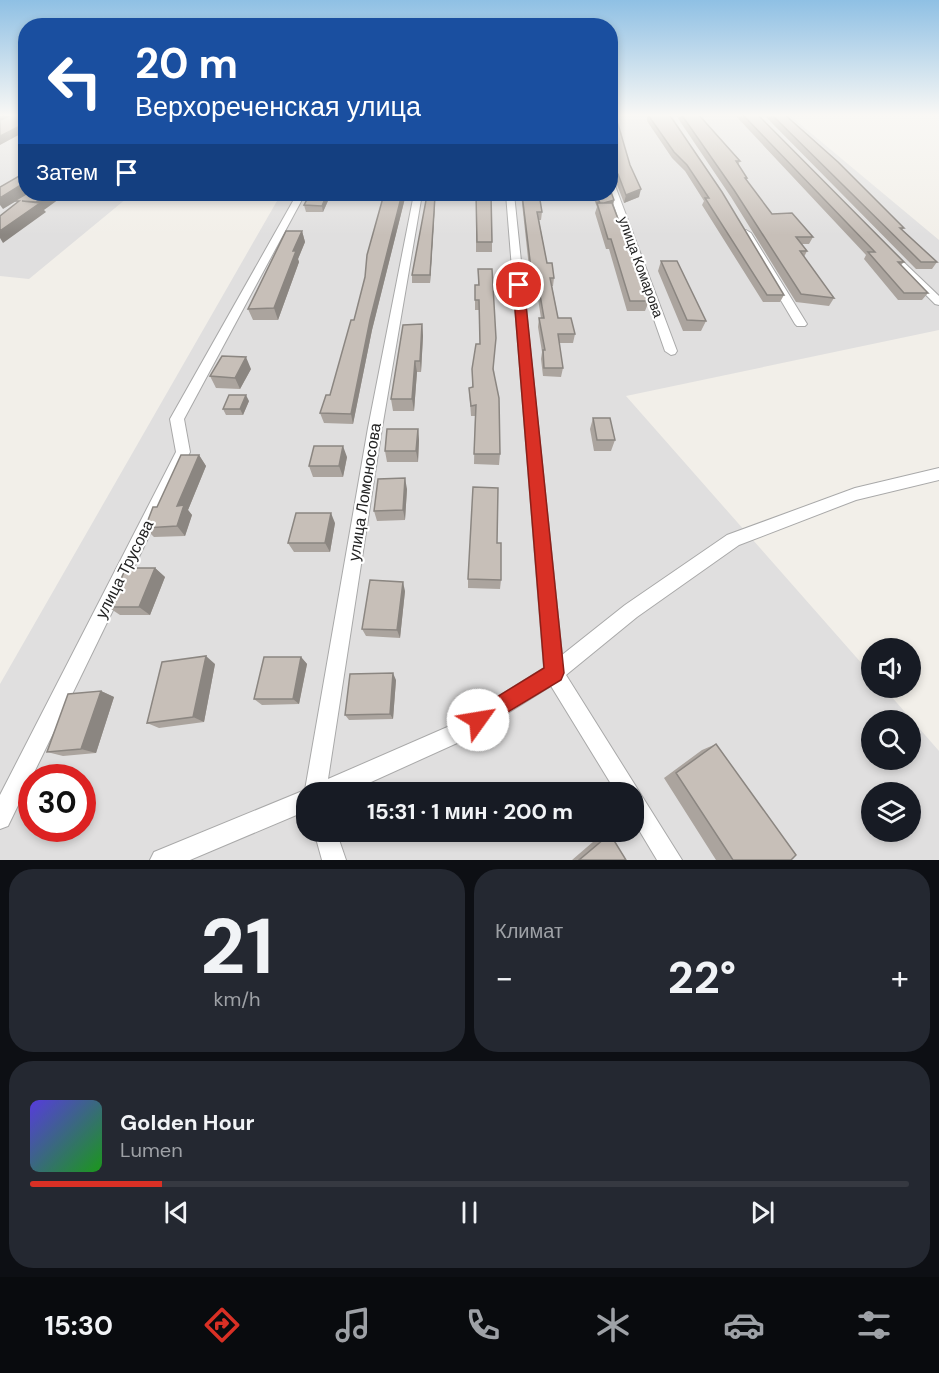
<!DOCTYPE html>
<html lang="ru">
<meta charset="utf-8">
<style>
:root{--surface:#171b24;--page:#242831;--text:#f1f3f6;--muted:#9ea1a6;--line:#363941;--accent:#d93025}
body{margin:0;font-family:"DM Sans",sans-serif;background:var(--page);color:var(--text);height:100vh;display:flex;flex-direction:column;font-size:22px;white-space:nowrap}
*{box-sizing:border-box;margin:0}
p{font-size:20px;color:var(--muted)}
.icon{flex:none;width:33px;height:33px;fill:none;stroke:currentColor;stroke-width:2;stroke-linecap:round;stroke-linejoin:round}
.map{position:relative;height:860px;overflow:hidden}
.side{display:flex;flex-direction:column;gap:9px;padding:9px;background:#0d0f14;flex:1}
.side>*{flex:none}
.hud{position:absolute;left:18px;top:18px;width:600px;height:183px;border-radius:24px;box-shadow:0 3px 9px #0003;background:#1a4fa0;color:#fff;overflow:hidden}
.controls{position:absolute;left:861px;top:638px;display:grid;gap:12px}
.controls a{display:grid;place-items:center;width:60px;height:60px;border-radius:50%;background:var(--surface);box-shadow:0 3px 9px #0003;font-size:30px}
.speed{position:absolute;left:18px;top:764px;display:flex;gap:12px;font-size:30px;font-weight:700;text-align:center}
.speed>*{display:grid;place-content:center;width:78px;height:78px;border-radius:50%;background:var(--surface);box-shadow:0 3px 9px #0003;line-height:1}
.speed .limit{border:9px solid #d22;background:#fff;color:#111}
.pin{position:absolute;display:grid;place-items:center;width:51px;height:51px;color:#fff;margin:-26px;border:3px solid #fff;border-radius:50%;box-shadow:0 2px 6px #0007}
.me{position:absolute;width:66px;margin:-33px;rotate:58deg;stroke-linejoin:round;filter:drop-shadow(0 0 4px #0008)}
.turn{display:flex;align-items:center;gap:21px;height:126px;padding:0 18px;font-size:27px}
.turn .icon{width:78px;height:78px;stroke-width:2.5}
.turn b{display:block;font-size:42px;line-height:51px}
.then{display:flex;align-items:center;height:57px;padding:0 18px;background:#0003;gap:12px;font-size:22px}
.big{font-size:45px;font-weight:700;line-height:1.1}
.side .card{flex:1;display:flex;flex-direction:column;justify-content:center;gap:9px;min-width:0;padding:0 21px;border-radius:24px;background:var(--page)}
.side .dial{align-items:center;gap:0}
.dial b{font-size:78px;line-height:1}
.song{display:flex;align-items:center;gap:18px}
.cover{width:72px;height:72px;border-radius:9px;background:linear-gradient(135deg,hsl(250 70% 55%),hsl(120 70% 35%))}
.played{height:6px;border-radius:3px;background:linear-gradient(90deg,var(--accent) 15%,var(--line) 15%)}
.keys{display:flex;justify-content:space-around;direction:ltr}
.heat{display:flex;justify-content:space-between;align-items:center;font-size:33px;direction:ltr}
.side .tiles{flex:1;display:grid;gap:9px;grid-template-columns:1fr 1fr}
.card:last-child{grid-column:span 2}
.trip{position:absolute;left:296px;top:782px;width:348px;height:60px;border-radius:24px;background:var(--surface);box-shadow:0 3px 9px #0003;font-weight:700;line-height:60px;text-align:center}
.dock{display:flex;height:96px;justify-content:space-around;align-items:center;background:#090b0e;color:var(--muted)}
.dock .icon{width:42px;height:42px}
.dock .selected{color:var(--accent)}
.dock b{font-size:27px;color:var(--text)}
.map>svg:first-child{display:block}
.residential{fill:#e0dfdf;fill-rule:evenodd}
.lines{fill:none;stroke-linecap:round;stroke-linejoin:round}
.minor-casing{stroke:#a9a9a9;stroke-width:2}
.minor{fill:#fff;fill-rule:evenodd}
.wall{fill:#aba49e}
.shaded-wall{fill:#8b8681}
.building{fill:#c7bfb8;stroke:#8b8681;stroke-width:1.5}
.route{fill:#d93025;stroke:#8d1f18;stroke-width:1.5}
.labels{text-anchor:middle;stroke-width:4.5;stroke-linejoin:round;paint-order:stroke}
.far-street-label{font-size:14px;fill:#222;stroke:#fff}
.street-label{font-size:16px;fill:#222;stroke:#fff}
</style>
<div class="map">
<svg width="939" height="860" viewBox="0 0 939 860">
<rect width="100%" height="100%" fill="#f2efe9"/>
<path class="residential" d="M0 114H25L26 194H31L0 215Z
M611 114H788L939 240V330L626 396 871 674 872 687H883L939 751V860H0V684L281 194H610ZM872 720H910V759H872ZM32 777H82V828H32ZM306 792H633V831H306ZM872 792H910V831H872Z
M46 194H132L29 279 0 276V227Z"/>
<g class="lines">
<defs>
<path id="minor" d="M610 181 614 183 677 351 675 354 671 355 665 351 610 194Z
M297 194H305L184 419 190 452 8 826 0 829V795L176 452 170 419Z
M414 194H422L382 428 328 779 452 725 544 668 506 194H514L562 655 625 605 727 535 855 488 939 468V480L856 500 739 545 637 617 566 675 682 860H657L633 820V792H616L551 686 466 739 349 792H306V811L190 860H150L154 852 305 790 368 428Z
M746 230 751 233 807 324 805 326H797L795 324 741 233Z
M887 252H893L939 296V305L935 304 887 256Z
M314 831H336L346 860H322Z"/>
</defs>
<use href="#minor" class="minor-casing"/>
<use href="#minor" class="minor"/>
</g>
<path class="wall" d="M610 114 639 197 624 203 616 182 610 179Z
M647 114H669L784 295 780 302H763L702 205 704 201 685 171 672 158 647 121Z
M675 114H700L699 116 740 161 738 165 747 178 746 180 772 214 813 237 809 244H802L807 251 804 257 834 298 829 306 796 302 731 197Z
M734 114H757L904 262 901 265 928 293 922 300H898L864 259 866 255Z
M763 114H784L904 228 902 230 937 262 932 269H916Z
M310 194H331L323 212H306L304 205Z
M384 194H406L372 330 353 424 324 423 320 413 330 395 354 320 365 277Z
M476 194 492 242V252H476Z
M521 194H539L542 212 541 220H539L547 263 554 278 553 286H552L558 318 575 334 573 343H559L563 368 561 377 543 376 541 359 542 352 538 327 539 318H541L536 286H531Z
M592 194H610L614 200 613 206 649 301 645 311H627L609 249H606L595 213 597 207Z
M435 203 430 283H412V275Z
M302 231 305 242 298 259 299 262 278 320H253L248 309Z
M661 261 706 321 701 331H683L658 271Z
M478 269 494 370 500 454 499 465 474 464 475 416H471L469 388 472 387V369L480 344 479 310H475V285H478Z
M422 324 423 336 421 372H417L414 411H393L391 399Z
M251 369 240 389 216 388 210 376Z
M249 401 243 415H226L223 409Z
M593 418 615 440 611 451H594L590 429Z
M418 429 419 440 418 462H387L385 451Z
M199 455 206 466 188 510 192 515 185 536 154 537 145 528 157 507Z
M347 457 343 477H313L309 466Z
M407 489 405 520 377 521 374 511Z
M335 523 330 552H294L288 543Z
M497 543 501 580 500 589 468 588V579Z
M155 568 165 577 150 615H120L108 607Z
M405 591 400 638 366 636 362 629Z
M301 657 307 664 299 704 262 705 254 699Z
M215 664 204 722 159 728 147 723Z
M396 680 393 719 349 720 345 715Z
M101 691 114 697 96 753 63 756 47 752Z
M716 744 791 860H716L664 778 702 750Z
M610 834 626 860H572L601 835Z"/>
<path class="shaded-wall" d="M0 114H13L0 121Z
M26 123V131L0 145V136Z
M24 183 26 186V194H28L3 209 0 205V198Z
M641 189 639 197 624 203 626 195Z
M48 194H66L44 210 46 212 3 243 0 238V231L36 202Z
M327 194H331L323 212 322 206Z
M402 194H406L372 330 353 424 351 414 370 320Z
M435 196V203L430 283V275Z
M614 200 612 207 600 205Z
M302 231 305 242 298 259 299 262 278 320 274 308 293 251Z
M422 324 423 336 421 372 420 361Z
M246 357 251 369 240 389 235 378Z
M415 361 417 372 414 411 412 399Z
M246 395 249 401 243 415 240 409Z
M418 429 419 440 418 462 416 451Z
M343 446 347 457 343 477 339 466Z
M199 455 206 466 188 510 192 515 185 536 177 526V506Z
M405 478 407 489 405 520 403 510Z
M331 513 335 523 330 552 325 543Z
M155 568 165 577 150 615 139 607Z
M403 582 405 591 400 638 397 630Z
M206 656 215 664 204 722 193 717Z
M301 657 307 664 299 704 293 699Z
M393 673 396 680 393 719 390 714Z
M101 691 114 697 96 753 81 749Z"/>
<path class="building" d="M14 114H26V123L0 136V120Z
M610 114H613L618 124 630 165 641 189 626 195 618 174 611 171 610 176Z
M669 114 722 192 784 295H767L705 198H709L687 165 674 152 648 115Z
M681 114H698L740 161H736L747 178H745L772 214 792 213 813 237H796L807 251H800L834 298 801 294 734 190Z
M742 114H757L904 262H898L928 293H904L868 252H875Z
M771 114H784L838 162 904 228H900L937 262H921Z
M26 172V183H24L0 198V187Z
M610 189 614 200 604 203H600L596 194H610Z
M26 194H48L36 202 22 201 40 203 0 231V216L19 201H14Z
M310 194H327L322 206 304 205Z
M384 194H402L370 320 351 414 320 413 326 395H330L351 320H354L365 277 367 255Z
M476 194H491L492 242H477Z
M522 194H539L542 212H537L547 263H552L554 278H550L558 318H571L575 334H558L563 368H544L543 350H545L539 318H544L537 277H532Z
M427 195 435 196 430 275H412Z
M597 203H612L649 301H630L611 239H608Z
M286 231H302L293 251H296L274 308 248 309Z
M661 261H677L706 321 687 320Z
M478 269H492L496 338 493 369 499 398 500 454H474L476 405 471 406 469 388 473 387 472 369 476 344H480L479 300H475V285H479Z
M422 324 420 361H415L412 399H391L403 325Z
M222 356 246 357 235 378 210 376Z
M229 395H246L240 409H223Z
M593 418H610L615 440H597Z
M387 429H418L416 451H385Z
M314 446H343L339 466H309Z
M181 455H199L177 506 184 505 177 526 145 528 153 507H157Z
M405 478 403 510 374 511 378 479Z
M473 487 498 488 497 543H501V580L468 579Z
M296 513H331L325 543H288Z
M126 568H155L139 607H108Z
M370 580 403 582 397 630 362 629Z
M206 656 193 717 147 723 162 662Z
M264 657H301L293 699H254Z
M393 673 390 714 345 715 350 674Z
M101 691 81 749 47 752 68 694Z
M716 744 796 855 791 860H733L676 773Z
M610 834 626 860H579Z"/>
<linearGradient id="sky" x2="0" y2="1"><stop stop-color="#8fc0e4"/><stop offset="0.49" stop-color="#f9f8f5"/><stop offset="1" stop-color="#f9f8f5" stop-opacity="0"/></linearGradient>
<rect width="939" height="235" fill="url(#sky)"/>
<path class="route" d="M519 282 524 285 564 673 561 680 478 730 471 727 468 720 471 713 544 668 513 285Z"/>
<g class="labels">
<g class="far-street-label">
<text transform="translate(641 267) rotate(70)" y="5">улица Комарова</text>
</g>
<g class="street-label">
<text transform="translate(364 492) rotate(-81)" y="6">улица Ломоносова</text>
<text transform="translate(124 569) rotate(-63)" y="6">улица Трусова</text>
</g>
</g>
</svg>
<div class="controls">
<a><svg class="icon" aria-label="sound" viewBox="0 0 24 24"><path d="M4 9h4l5-4v14l-5-4H4zM17 9q2 3 0 6"/></svg></a>
<a><svg class="icon" aria-label="search" viewBox="0 0 24 24"><circle cx="10" cy="10" r="6"/><path d="M15 15l6 6"/></svg></a>
<a><svg class="icon" aria-label="layers" viewBox="0 0 24 24"><path d="M12 4l9 5-9 5-9-5zM3 14l9 5 9-5"/></svg></a>
</div>
<div class="speed"><div class="limit">30</div></div>
<div class="pin" style="left:519px;top:285px;background:#d93025"><svg class="icon" aria-label="arrive" viewBox="0 0 24 24"><path d="M6 21V4h12l-3 4 3 4H6"/></svg></div>
<svg class="me" style="left:478px;top:720px" viewBox="-20 -20 40 40"><circle r="19" fill="#fff"/><path d="M0-13L10 11 0 6-10 11z" fill="#d93025"/></svg>
<div class="trip">15:31 · 1 мин · 200 m</div>
<div class="hud">
<div class="turn"><svg class="icon" aria-label="left" viewBox="0 0 24 24"><path d="M17 20v-9H6M10 6l-5 5 5 5"/></svg><div><b>20 m</b>Верхореченская улица</div></div>
<div class="then">Затем<svg class="icon" aria-label="arrive" viewBox="0 0 24 24"><path d="M6 21V4h12l-3 4 3 4H6"/></svg></div>
</div>
</div>
<section class="side">
<div class="tiles">
<div class="card dial"><b>21</b><p>km/h</p></div>
<div class="card"><p>Климат</p>
<div class="heat"><a>−</a><b class="big">22°</b><a>+</a></div>
</div>
<div class="card">
<div class="song"><i class="cover"></i><div><b>Golden Hour</b><p>Lumen</p></div></div>
<div class="played"></div>
<div class="keys"><svg class="icon" aria-label="previous" viewBox="0 0 24 24"><path d="M18 5L8 12l10 7zM5 5v14"/></svg><svg class="icon" aria-label="pause" viewBox="0 0 24 24"><path d="M8 5v14M16 5v14"/></svg><svg class="icon" aria-label="next" viewBox="0 0 24 24"><path d="M6 5l10 7-10 7zM19 5v14"/></svg></div>
</div>
</div>
</section>
<nav class="dock">
<b>15:30</b>
<svg class="icon selected" aria-label="directions" viewBox="0 0 24 24"><path d="M12 3l9 9-9 9-9-9zM9 14v-3h6M13 9l2 2-2 2"/></svg>
<svg class="icon" aria-label="music" viewBox="0 0 24 24"><path d="M9 18V5l10-2v13"/><circle cx="6" cy="18" r="3"/><circle cx="16" cy="16" r="3"/></svg>
<svg class="icon" aria-label="phone" viewBox="0 0 24 24"><path d="M5 4h4l2 5-3 2q2 4 5 5l2-3 5 2v4C11 20 4 13 5 4z"/></svg>
<svg class="icon" aria-label="climate" viewBox="0 0 24 24"><path d="M12 3v18M4 7l16 10M4 17L20 7"/></svg>
<svg class="icon" aria-label="car" viewBox="0 0 24 24"><path d="M5 17H2v-5l4-1 3-4h7l3 4 3 1v5h-3M9 17h6M6 11h13"/><circle cx="7" cy="17" r="2"/><circle cx="17" cy="17" r="2"/></svg>
<svg class="icon" aria-label="filters" viewBox="0 0 24 24"><path d="M4 7h16M4 17h16"/><circle cx="9" cy="7" r="2"/><circle cx="15" cy="17" r="2"/></svg>
</nav>
